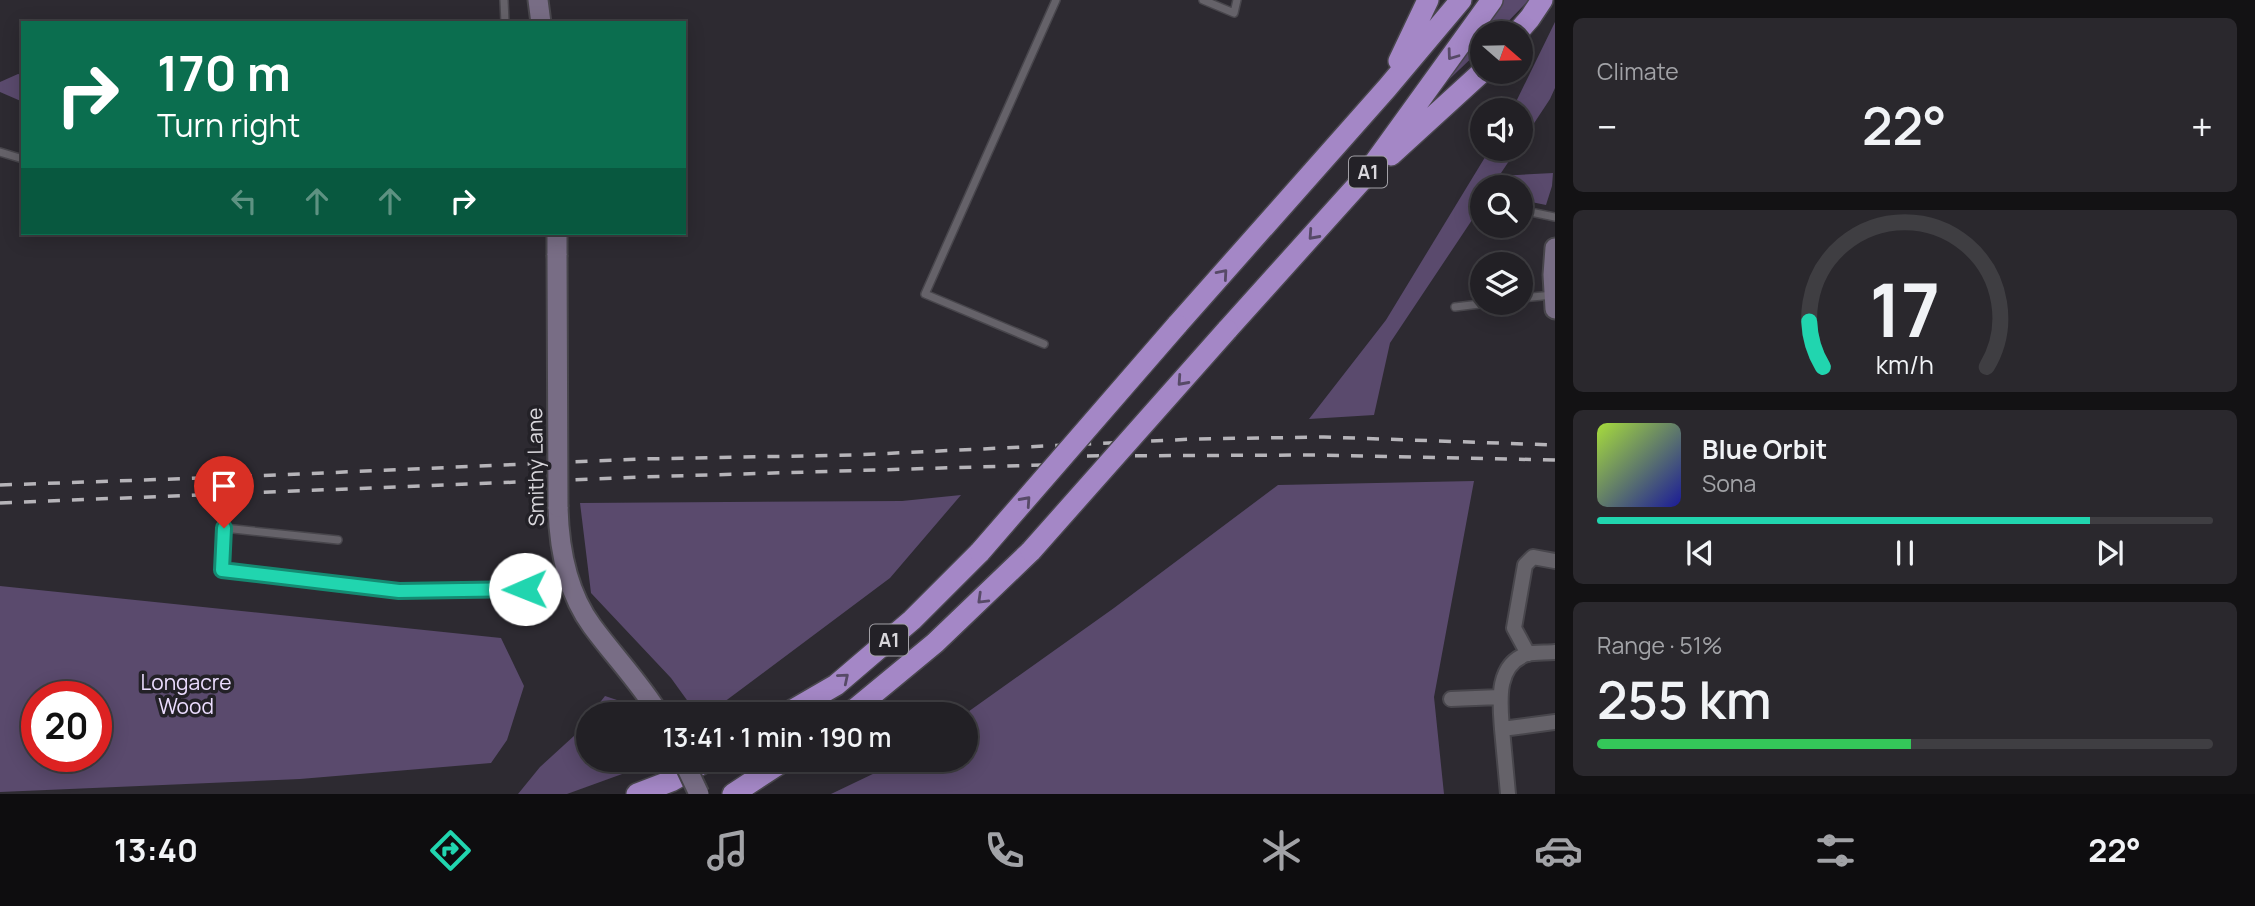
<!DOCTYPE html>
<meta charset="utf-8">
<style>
:root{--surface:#222025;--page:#2a282d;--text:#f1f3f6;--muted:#a2a3a7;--line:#3f3e42;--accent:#21d5af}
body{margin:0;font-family:Manrope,sans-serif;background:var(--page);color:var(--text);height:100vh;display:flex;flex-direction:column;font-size:26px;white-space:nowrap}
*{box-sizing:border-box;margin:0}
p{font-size:23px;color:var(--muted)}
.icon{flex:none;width:38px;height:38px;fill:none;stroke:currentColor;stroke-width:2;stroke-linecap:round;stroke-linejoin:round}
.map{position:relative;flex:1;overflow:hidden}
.sheet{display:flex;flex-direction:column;gap:18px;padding:18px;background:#131214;width:700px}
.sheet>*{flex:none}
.top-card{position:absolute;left:21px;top:21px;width:665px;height:214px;border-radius:0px;box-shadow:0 4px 18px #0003,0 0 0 2px var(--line);background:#0b6e4f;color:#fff;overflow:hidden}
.needle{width:46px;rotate:110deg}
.tools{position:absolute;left:1470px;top:21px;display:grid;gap:14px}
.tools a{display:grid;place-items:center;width:63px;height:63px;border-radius:50%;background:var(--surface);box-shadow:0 4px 18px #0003,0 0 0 2px var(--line);font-size:35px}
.speed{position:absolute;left:21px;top:681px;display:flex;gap:14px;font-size:35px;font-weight:700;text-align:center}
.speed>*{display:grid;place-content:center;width:91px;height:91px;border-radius:50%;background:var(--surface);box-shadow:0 4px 18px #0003,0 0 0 2px var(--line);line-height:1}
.speed .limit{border:10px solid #d22;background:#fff;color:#111}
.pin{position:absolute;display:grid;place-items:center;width:60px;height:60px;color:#fff;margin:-72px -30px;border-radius:50% 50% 50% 0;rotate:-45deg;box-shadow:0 0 7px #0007}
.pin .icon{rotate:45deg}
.me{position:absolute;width:77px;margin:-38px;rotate:269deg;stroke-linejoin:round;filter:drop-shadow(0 0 5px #0008)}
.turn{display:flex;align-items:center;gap:24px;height:147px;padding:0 21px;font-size:32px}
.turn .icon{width:91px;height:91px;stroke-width:2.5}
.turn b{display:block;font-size:49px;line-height:60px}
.lanes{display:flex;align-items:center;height:66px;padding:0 21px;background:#0003;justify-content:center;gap:35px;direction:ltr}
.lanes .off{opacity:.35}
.big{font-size:52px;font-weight:600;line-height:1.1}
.sheet .widget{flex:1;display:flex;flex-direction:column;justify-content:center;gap:10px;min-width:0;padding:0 24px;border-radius:10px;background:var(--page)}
.sheet .dial{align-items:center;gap:0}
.dial svg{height:182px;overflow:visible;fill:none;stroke:var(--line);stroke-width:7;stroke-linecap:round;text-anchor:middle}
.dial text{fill:var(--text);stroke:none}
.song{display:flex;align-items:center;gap:21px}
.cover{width:84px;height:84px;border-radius:10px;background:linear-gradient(135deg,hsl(80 70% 55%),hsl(240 70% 35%))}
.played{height:7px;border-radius:4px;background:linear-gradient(90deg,var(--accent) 80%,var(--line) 80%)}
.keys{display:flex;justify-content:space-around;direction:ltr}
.heat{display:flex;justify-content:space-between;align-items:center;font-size:38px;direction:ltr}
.charge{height:10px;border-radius:5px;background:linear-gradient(90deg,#34c759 51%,var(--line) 0)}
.trip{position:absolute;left:576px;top:702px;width:402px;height:70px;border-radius:35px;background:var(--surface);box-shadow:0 4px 18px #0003,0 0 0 2px var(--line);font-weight:600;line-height:70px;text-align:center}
.dock{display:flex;height:112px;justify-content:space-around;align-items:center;background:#0e0d0f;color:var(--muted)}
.dock .icon{width:49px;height:49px}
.dock .on{color:var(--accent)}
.dock b{font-size:32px;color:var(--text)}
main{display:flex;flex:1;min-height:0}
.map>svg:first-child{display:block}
.green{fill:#5a4a6d;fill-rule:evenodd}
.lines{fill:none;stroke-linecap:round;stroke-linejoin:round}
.lane-casing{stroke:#48464c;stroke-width:10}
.street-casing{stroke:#48464c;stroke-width:18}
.secondary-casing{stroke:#48464c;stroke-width:23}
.highway-casing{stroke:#48464c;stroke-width:24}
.lane{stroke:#656269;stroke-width:7}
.street{stroke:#656269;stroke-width:14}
.secondary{stroke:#786d85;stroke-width:19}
.highway{stroke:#a487c6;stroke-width:21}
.rail{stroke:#b6b4b9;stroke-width:3.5;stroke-dasharray:12 12;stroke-linecap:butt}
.secondary-bridge-casing{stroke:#48464c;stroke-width:23;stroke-linecap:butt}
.highway-bridge-casing{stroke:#48464c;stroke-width:24;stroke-linecap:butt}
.secondary-bridge{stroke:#786d85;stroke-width:19}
.highway-bridge{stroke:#a487c6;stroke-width:21}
.oneway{stroke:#574a67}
.route-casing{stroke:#158a72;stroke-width:18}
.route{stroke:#21d5af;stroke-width:12}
.labels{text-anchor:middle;stroke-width:7;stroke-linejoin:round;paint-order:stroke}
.shield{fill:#232127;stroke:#a2a0a6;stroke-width:2}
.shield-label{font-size:19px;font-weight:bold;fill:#d9d7dc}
.street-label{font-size:21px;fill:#d9d7dc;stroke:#232127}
.park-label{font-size:21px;fill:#ecddff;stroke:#232127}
</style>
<main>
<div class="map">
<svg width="1555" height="794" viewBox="0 0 1555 794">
<rect width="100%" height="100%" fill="#2d2a31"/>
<path class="green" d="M1504 0H1529L1497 33H1482V48L1438 90Z
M1555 22V88L1550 99 1521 143V110H1512Z
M18 74 23 75V102L0 92V82Z
M1490 149H1517L1499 176 1553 173 1552 186 1546 205 1521 200V187H1482V205L1390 343 1374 415 1309 419 1386 320Z
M1474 481 1434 697 1444 794H831L902 760H966L965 714 1114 608 1278 485Z
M961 495 890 578 708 714H697L671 678 591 593 580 503 902 501Z
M0 586 501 638 524 686 507 740 491 763 300 779 0 792ZM96 696V756H37V696Z
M605 696 629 704 634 714H591Z
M588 718V760L658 761 567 794H518L540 767 575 735Z"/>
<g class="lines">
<defs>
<path id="lane" d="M504 0 505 23
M1203 0 1234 13 1237 0
M0 152 23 159
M1521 210 1555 217
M1521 298 1553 295
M1455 307 1488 303
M1044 344 925 294 1056 0
M338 540 224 528 223 570 399 591 568 588"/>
<path id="street" d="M1528 654 1514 628 1525 565 1533 557 1555 561
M1451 699 1500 697
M1502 729C1500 703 1495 665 1527 654 1535 652 1546 653 1555 652
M1508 794 1502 729 1555 722"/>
<path id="secondary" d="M538 0 541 23
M557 233V255
M1555 248 1553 275 1555 309
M558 507C559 548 567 592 592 626 614 656 640 683 659 714"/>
<path id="highway" d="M1517 33 1530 18 1542 0
M1399 61 1428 0
M1391 155 1482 72
M1177 325 1387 88 1461 0
M1227 330 1362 180 1492 0
M786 714 836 685 912 620 980 552
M849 714 935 643 1031 551
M637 794 671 781 708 760
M733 794 785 760"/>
</defs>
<use href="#lane" class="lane-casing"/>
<use href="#street" class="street-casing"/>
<use href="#secondary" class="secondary-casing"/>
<use href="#highway" class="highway-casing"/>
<use href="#lane" class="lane"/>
<use href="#street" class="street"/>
<use href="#secondary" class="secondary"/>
<use href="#highway" class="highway"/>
<path class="rail" d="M1063 456 1321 455 1555 460
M0 485 231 477 640 459 854 455 1194 439 1324 437 1555 445
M0 503 641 477 1076 464"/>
<defs>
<path id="secondary-bridge" d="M557 255 558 507
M683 760 699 794"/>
<path id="highway-bridge" d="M1031 551 1227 330
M980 552 1177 325"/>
</defs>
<use href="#secondary-bridge" class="secondary-bridge-casing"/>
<use href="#highway-bridge" class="highway-bridge-casing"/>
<use href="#secondary-bridge" class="secondary-bridge"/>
<use href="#highway-bridge" class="highway-bridge"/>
</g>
<defs><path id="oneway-chevron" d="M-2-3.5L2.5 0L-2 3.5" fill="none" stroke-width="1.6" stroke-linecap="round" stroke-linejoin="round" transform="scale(1.75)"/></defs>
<g class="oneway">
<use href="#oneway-chevron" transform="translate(1452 55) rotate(126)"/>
<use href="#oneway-chevron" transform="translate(1313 235) rotate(132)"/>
<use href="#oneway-chevron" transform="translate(1223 274) rotate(-49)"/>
<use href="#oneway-chevron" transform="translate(1182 381) rotate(132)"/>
<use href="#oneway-chevron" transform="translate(1026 501) rotate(-48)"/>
<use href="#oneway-chevron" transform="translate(982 599) rotate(136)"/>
<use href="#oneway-chevron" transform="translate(844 678) rotate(-40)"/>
</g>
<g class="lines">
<defs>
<path id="route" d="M224 528 222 570 399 591 525 589"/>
</defs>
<use href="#route" class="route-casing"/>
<use href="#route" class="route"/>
</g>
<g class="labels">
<g class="shield">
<rect x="1349" y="156.5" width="38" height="31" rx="5"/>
<rect x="870" y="624.5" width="38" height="31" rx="5"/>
</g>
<g class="shield-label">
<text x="1368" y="179">A1</text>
<text x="889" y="647">A1</text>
</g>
<g class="street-label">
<text transform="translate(536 467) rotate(-91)" y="7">Smithy Lane</text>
</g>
<g class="park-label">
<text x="186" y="690">Longacre<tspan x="186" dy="24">Wood</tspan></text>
</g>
</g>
</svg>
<div class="tools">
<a><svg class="needle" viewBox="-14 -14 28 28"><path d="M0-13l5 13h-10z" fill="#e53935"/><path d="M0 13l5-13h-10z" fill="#a2a3a7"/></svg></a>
<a><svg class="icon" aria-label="sound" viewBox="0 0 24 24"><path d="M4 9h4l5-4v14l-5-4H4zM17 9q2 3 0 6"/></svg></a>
<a><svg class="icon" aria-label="search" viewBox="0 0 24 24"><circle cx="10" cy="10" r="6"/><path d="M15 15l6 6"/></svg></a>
<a><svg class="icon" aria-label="layers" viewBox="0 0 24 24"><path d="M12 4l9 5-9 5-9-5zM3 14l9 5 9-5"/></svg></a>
</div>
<div class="speed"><div class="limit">20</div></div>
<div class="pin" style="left:224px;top:528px;background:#d93025"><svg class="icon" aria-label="arrive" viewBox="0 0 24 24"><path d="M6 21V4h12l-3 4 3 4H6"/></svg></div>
<svg class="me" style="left:525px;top:589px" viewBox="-20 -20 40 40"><circle r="19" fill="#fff"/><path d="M0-13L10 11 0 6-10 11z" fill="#21d5af"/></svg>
<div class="trip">13:41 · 1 min · 190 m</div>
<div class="top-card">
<div class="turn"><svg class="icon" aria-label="right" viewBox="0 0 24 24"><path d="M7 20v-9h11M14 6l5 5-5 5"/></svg><div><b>170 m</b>Turn right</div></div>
<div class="lanes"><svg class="icon off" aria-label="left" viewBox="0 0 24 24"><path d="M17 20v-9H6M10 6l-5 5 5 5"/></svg><svg class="icon off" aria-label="ahead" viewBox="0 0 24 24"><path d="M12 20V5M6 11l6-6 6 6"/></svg><svg class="icon off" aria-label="ahead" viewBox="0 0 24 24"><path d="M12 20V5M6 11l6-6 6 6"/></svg><svg class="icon" aria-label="right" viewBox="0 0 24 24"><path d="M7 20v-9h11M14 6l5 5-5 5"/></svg></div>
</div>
</div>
<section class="sheet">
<div class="widget"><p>Climate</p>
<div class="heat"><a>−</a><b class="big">22°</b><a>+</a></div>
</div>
<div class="widget dial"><svg viewBox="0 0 100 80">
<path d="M14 69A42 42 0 1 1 86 69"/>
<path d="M14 69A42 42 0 0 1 8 49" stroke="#21d5af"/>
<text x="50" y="56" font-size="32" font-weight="700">17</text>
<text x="50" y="72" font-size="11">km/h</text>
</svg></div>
<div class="widget">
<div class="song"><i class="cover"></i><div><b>Blue Orbit</b><p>Sona</p></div></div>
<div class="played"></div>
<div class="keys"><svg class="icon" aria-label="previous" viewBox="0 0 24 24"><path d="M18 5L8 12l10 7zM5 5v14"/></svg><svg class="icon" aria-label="pause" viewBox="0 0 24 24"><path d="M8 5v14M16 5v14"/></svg><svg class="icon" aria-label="next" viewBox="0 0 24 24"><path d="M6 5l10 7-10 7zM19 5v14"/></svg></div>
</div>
<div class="widget"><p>Range · 51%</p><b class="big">255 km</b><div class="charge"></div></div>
</section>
</main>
<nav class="dock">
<b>13:40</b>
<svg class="icon on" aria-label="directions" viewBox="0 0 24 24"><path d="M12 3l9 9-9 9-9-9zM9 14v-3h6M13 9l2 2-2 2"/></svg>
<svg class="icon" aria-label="music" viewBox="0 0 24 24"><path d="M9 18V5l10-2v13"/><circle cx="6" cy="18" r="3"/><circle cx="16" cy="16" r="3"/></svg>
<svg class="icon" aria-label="phone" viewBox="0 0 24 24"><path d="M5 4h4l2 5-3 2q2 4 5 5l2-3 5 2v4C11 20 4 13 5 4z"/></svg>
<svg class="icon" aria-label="climate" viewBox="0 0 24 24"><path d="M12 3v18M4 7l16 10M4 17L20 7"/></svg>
<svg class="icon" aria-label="car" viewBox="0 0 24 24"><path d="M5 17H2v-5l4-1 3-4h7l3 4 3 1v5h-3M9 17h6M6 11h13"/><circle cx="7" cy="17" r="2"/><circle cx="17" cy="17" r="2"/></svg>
<svg class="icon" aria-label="filters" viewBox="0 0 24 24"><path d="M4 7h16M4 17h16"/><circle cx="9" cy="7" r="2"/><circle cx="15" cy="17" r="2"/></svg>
<b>22°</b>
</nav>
